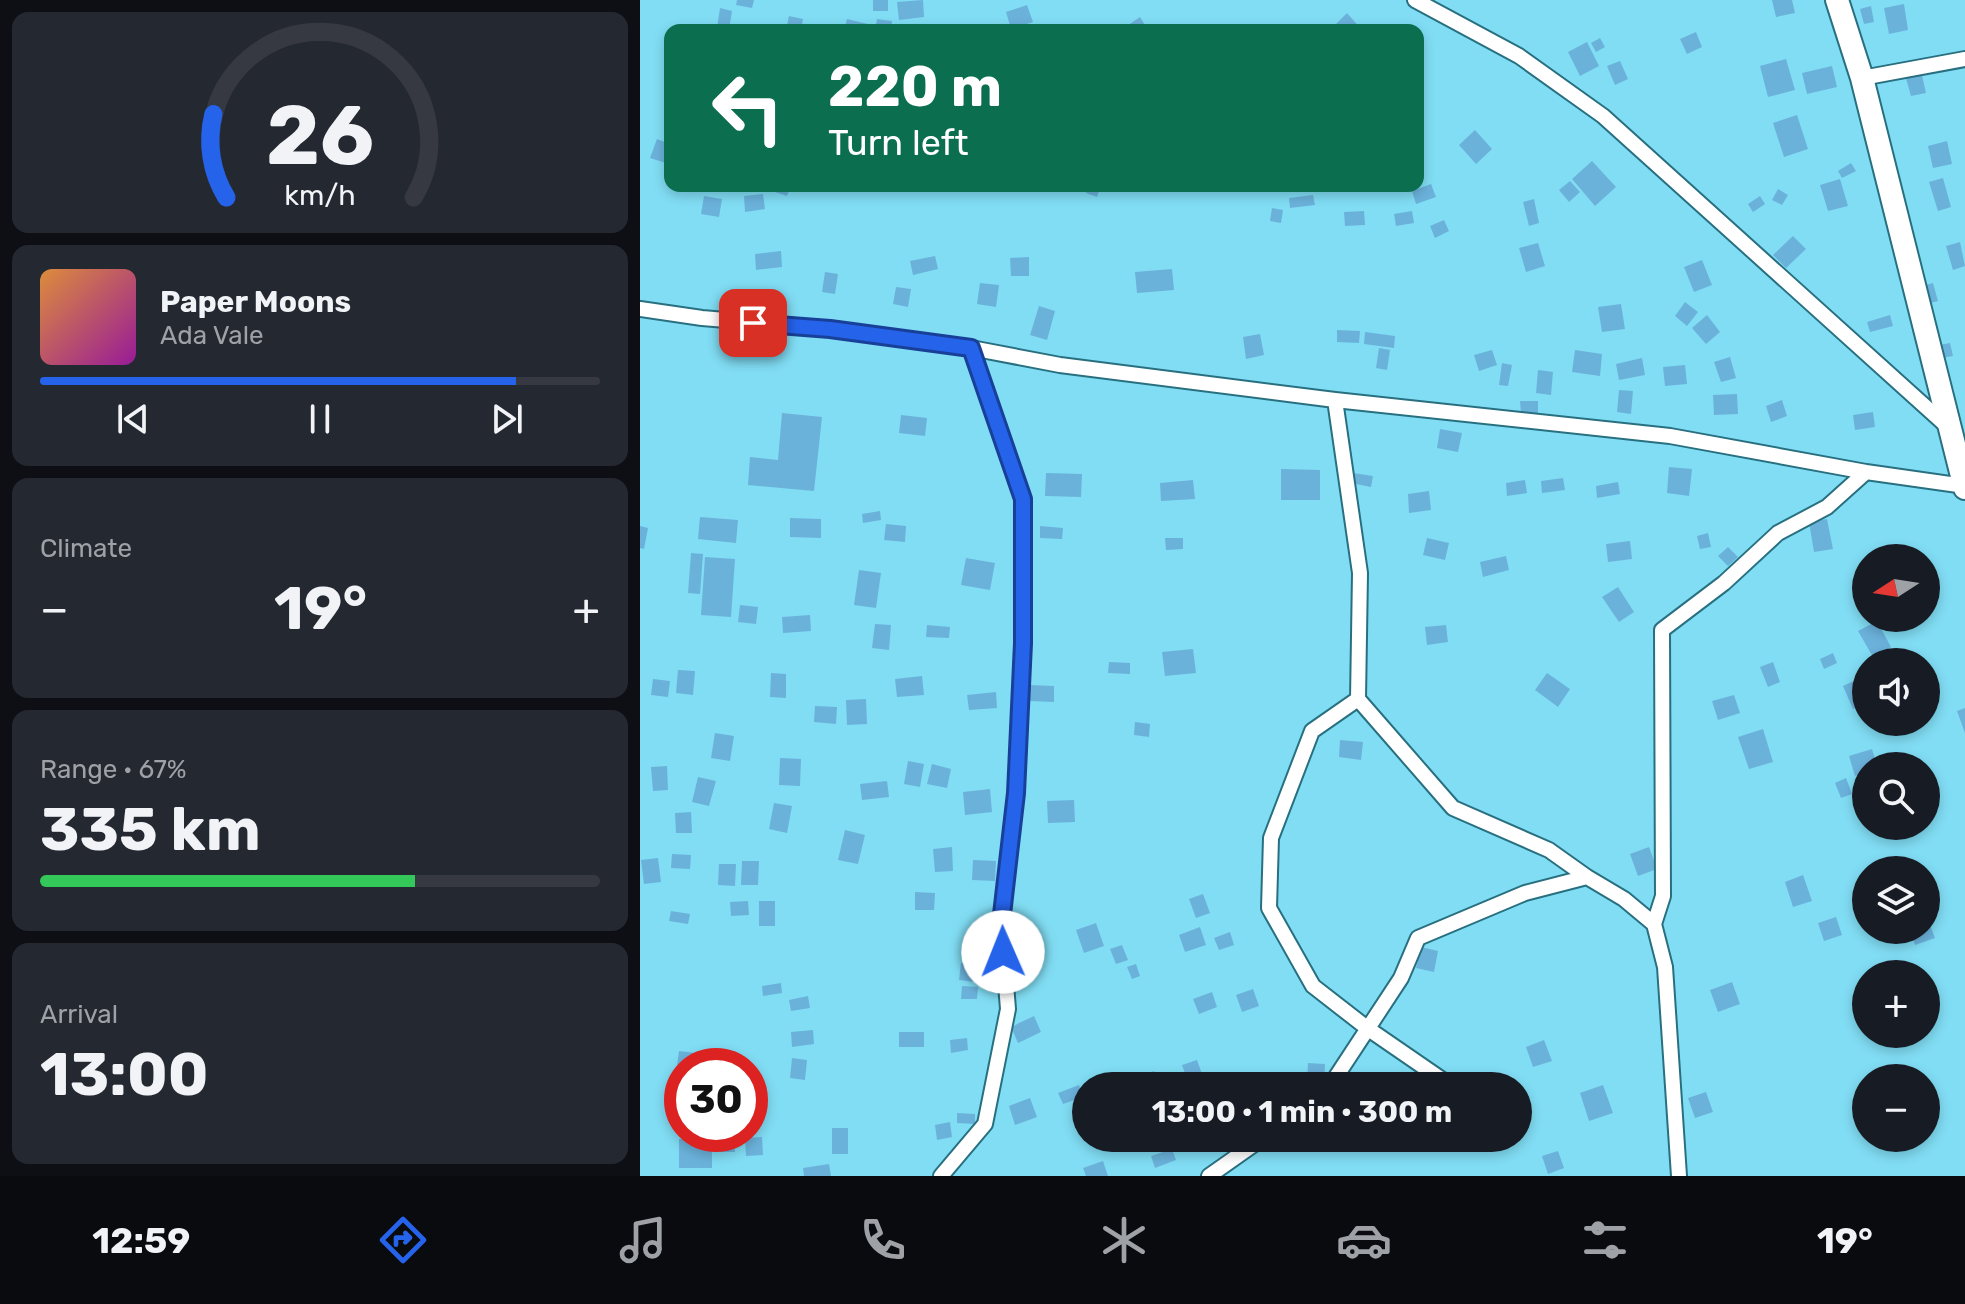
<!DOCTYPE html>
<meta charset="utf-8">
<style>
:root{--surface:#171b24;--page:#242831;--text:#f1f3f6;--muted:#9ea1a6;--line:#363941;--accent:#2563eb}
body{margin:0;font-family:Rubik,sans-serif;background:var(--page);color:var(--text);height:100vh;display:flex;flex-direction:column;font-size:30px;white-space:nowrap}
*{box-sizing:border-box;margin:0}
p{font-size:26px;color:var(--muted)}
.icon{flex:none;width:44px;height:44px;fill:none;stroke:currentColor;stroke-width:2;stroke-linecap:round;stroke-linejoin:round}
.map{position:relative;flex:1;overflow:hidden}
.details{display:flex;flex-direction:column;gap:12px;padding:12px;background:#0d0f14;width:640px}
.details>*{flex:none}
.banner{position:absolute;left:24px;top:24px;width:760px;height:168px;border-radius:16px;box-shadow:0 4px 12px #0003;background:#0b6e4f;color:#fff;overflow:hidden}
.needle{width:52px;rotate:258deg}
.controls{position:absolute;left:1212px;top:544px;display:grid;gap:16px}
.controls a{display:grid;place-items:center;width:88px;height:88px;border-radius:50%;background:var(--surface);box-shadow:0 4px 12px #0003;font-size:40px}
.speed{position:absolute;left:24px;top:1048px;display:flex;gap:16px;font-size:40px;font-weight:700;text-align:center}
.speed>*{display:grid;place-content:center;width:104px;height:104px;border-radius:50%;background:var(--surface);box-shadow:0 4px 12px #0003;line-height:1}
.speed .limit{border:12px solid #d22;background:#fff;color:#111}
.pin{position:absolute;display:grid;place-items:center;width:68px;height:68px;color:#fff;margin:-34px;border-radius:16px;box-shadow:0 4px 12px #0006}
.me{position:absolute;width:88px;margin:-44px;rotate:359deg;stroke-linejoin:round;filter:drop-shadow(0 0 6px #0008)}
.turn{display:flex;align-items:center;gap:28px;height:168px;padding:0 32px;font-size:36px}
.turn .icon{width:104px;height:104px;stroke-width:2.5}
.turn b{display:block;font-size:56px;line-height:68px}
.big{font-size:60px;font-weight:700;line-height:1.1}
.details .widget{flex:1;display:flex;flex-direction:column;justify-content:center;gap:12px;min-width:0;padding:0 28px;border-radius:16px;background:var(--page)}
.details .dial{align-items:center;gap:0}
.dial svg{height:208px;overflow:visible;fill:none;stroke:var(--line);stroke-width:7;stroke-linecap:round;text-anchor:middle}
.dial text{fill:var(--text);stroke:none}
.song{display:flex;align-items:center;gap:24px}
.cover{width:96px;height:96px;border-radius:12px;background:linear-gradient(135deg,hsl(30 70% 55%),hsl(300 70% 35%))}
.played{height:8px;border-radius:4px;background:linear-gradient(90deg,var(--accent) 85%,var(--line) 85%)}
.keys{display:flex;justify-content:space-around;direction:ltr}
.heat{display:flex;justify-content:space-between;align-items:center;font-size:44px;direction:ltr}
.charge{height:12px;border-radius:6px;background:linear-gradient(90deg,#34c759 67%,var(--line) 0)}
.trip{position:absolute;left:432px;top:1072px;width:460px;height:80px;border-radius:40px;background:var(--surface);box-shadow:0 4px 12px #0003;font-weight:700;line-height:80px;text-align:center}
.tab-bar{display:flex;height:128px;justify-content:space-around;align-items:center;background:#090b0e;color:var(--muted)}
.tab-bar .icon{width:56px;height:56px}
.tab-bar .on{color:var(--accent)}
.tab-bar b{font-size:36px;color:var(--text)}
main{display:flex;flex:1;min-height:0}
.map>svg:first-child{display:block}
.building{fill:#6bb2db}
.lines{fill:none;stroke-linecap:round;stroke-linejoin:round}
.street-casing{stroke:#287080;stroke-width:18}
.secondary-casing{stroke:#287080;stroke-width:26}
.street{stroke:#fff;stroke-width:14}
.secondary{stroke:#fff;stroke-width:22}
.route-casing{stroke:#184099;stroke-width:20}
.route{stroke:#2563eb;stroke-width:14}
</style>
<main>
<section class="details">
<div class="widget dial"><svg viewBox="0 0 100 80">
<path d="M14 69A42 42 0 1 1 86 69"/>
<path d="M14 69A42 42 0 0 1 9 37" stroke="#2563eb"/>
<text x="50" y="56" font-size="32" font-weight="700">26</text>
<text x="50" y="72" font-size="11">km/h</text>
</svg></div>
<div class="widget">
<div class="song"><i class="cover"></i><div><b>Paper Moons</b><p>Ada Vale</p></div></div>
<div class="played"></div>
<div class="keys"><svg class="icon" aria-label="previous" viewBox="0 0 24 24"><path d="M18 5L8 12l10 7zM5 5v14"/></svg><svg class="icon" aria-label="pause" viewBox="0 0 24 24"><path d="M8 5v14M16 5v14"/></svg><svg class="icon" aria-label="next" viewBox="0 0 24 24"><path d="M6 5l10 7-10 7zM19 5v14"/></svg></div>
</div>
<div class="widget"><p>Climate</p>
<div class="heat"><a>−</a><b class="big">19°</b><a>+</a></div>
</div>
<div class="widget"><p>Range · 67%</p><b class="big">335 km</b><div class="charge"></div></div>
<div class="widget"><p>Arrival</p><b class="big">13:00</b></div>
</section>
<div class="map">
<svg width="1325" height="1176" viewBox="0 0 1325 1176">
<rect width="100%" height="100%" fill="#81ddf4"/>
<path class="building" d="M97 0H114L112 8 96 5Z
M233 0H248V11H233Z
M283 0 284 17 259 20 257 2Z
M1132 0H1152L1155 13 1136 17Z
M1264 4 1268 30 1249 34 1244 8Z
M387 5 393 22 371 29 366 12Z
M1231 6 1234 22 1224 24 1220 9Z
M80 8 92 11 89 30 77 28Z
M707 13 722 30H696L693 27Z
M149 16 163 19 161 30H146Z
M500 17 508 30H481Z
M207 19 228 24 226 30H204Z
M237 19 252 21 251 30H235Z
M1056 32 1062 47 1047 54 1040 39Z
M960 38 965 47 956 52 951 43Z
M947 42 959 66 940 76 928 52Z
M1146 59 1155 90 1128 97 1120 66Z
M980 61 988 79 975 85 967 66Z
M1192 66 1197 87 1167 94 1162 73Z
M1281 71 1286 93 1271 96 1265 75Z
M1157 115 1168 149 1144 157 1133 123Z
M835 130 852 149 836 164 819 145Z
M17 139 30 144 26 163 10 158Z
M1307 141 1312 164 1293 168 1288 146Z
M952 161 976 187 955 206 932 179Z
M1211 163 1216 171 1202 178 1198 171Z
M1303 178 1311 207 1298 211 1289 182Z
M1200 179 1208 206 1188 211 1180 185Z
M930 181 940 192 929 202 919 190Z
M791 184 796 197 776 204 772 191Z
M137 186H151L147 196 135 192Z
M449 186H461L457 197 446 193Z
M1138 189 1148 195 1142 205 1132 200Z
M123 194 125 209 105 212 104 196Z
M673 195 675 205 650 208 649 198Z
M64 196 82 199 79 217 61 214Z
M1120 196 1125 204 1113 212 1108 204Z
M894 199 899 223 889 226 883 202Z
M632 208 643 210 641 223 630 221Z
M724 211 725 225 705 226 704 212Z
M772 211 774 223 756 226 754 214Z
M804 220 809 231 795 238 790 226Z
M1153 236 1166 249 1146 268 1133 255Z
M1320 242 1325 266 1313 270 1306 246Z
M898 243 905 266 886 272 879 248Z
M141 251 142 267 116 270 115 254Z
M295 256 298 269 273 275 270 261Z
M389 257V276H371L370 258Z
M1062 260 1072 285 1054 292 1044 267Z
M532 269 534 290 497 293 495 272Z
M185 272 198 274 195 294 182 292Z
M340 283 359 285 356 307 337 304Z
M1293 283 1298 301 1286 304 1282 286Z
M256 287 271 289 268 307 253 304Z
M1045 302 1058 312 1047 326 1035 316Z
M981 304 985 329 962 332 958 307Z
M399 306 415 311 407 340 390 335Z
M1067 315 1080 332 1066 344 1052 328Z
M1250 315 1253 326 1230 332 1227 322Z
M697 330 720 331 719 343 697 342Z
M725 332 755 336 754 348 724 344Z
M620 334 624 355 606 359 603 337Z
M1310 343 1313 356 1302 358 1299 345Z
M739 348 750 350 747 370 736 368Z
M852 350 857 365 839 371 834 355Z
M935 350 962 354 960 376 932 372Z
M1090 357 1096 378 1081 382 1074 362Z
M1002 358 1005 375 979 380 976 364Z
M862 363 872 365 868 386 859 385Z
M1045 365 1047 384 1025 386 1023 367Z
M898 370 913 372 911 395 896 393Z
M979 390 993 391 991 414 977 412Z
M1097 394 1098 414 1074 415 1073 395Z
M1142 400 1147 416 1131 422 1126 406Z
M880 401H898V413H881Z
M1233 412 1235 427 1215 430 1213 415Z
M142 413 182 417 174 491 108 485 110 457 138 460Z
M261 415 287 418 285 436 259 433Z
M800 429 822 433 818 452 797 448Z
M1029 467 1052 469 1049 496 1027 493Z
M641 469 680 470V500H641Z
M406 473 442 474 441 497 405 496Z
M713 473 733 476 731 487 711 483Z
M923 478 925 490 902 493 901 481Z
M553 480 555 499 521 501 520 483Z
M885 480 887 493 867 496 866 483Z
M978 482 980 494 957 498 956 486Z
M789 491 791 510 769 513 768 494Z
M240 511 241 520 223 523 222 514Z
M60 517 98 520 96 543 58 539Z
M150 518 181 519V538L150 537Z
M1187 519 1193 549 1174 552 1169 522Z
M246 524 266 526 265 542 244 540Z
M0 526 8 528 4 549 0 548Z
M400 526 423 528 422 539 400 538Z
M1068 533 1071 547 1060 549 1057 536Z
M525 538H543V549L526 550Z
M787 538 809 543 805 560 783 555Z
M990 541 992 559 968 562 966 544Z
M1088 547 1098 557 1088 566 1078 556Z
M51 553 63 554 60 594 48 593Z
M866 556 869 570 843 577 840 562Z
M65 557 95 559 91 617 61 615Z
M326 558 355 563 350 590 321 585Z
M219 570 241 573 236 608 214 605Z
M978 587 994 612 979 622 962 597Z
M100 605 118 607 116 624 98 622Z
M170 615 171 631 143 633 142 617Z
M1237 621 1251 647 1233 657 1218 631Z
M235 624 251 625 249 650 232 648Z
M287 625 310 627 309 638 286 637Z
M806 625 808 642 787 645 785 627Z
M553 649 556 673 525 676 522 652Z
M1193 653 1197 663 1184 669 1180 659Z
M469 662 490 663V674L468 673Z
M1133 662 1140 682 1128 687 1120 667Z
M38 670 55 671 53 695 36 693Z
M131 673 146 674V698L130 697Z
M907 673 930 689 918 707 895 690Z
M282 676 284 695 257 697 255 679Z
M1220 678 1226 692V703L1213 709 1203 686Z
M13 679 30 681 28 697 11 695Z
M390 685 414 686V702L390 701Z
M356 692 357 708 329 710 327 695Z
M1094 695 1100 713 1078 720 1072 701Z
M226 699 227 724 207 725 206 700Z
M175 706 197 707 196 724 174 722Z
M1325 708V733L1317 711Z
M495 722 510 724 509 737 494 735Z
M1123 729 1133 762 1109 769 1098 737Z
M75 733 94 736 90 761 71 758Z
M700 740 723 742 721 760 699 757Z
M1232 749 1237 766H1226V772L1215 776 1209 756Z
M140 758 161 759 160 786 139 785Z
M268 761 284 764 280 787 264 784Z
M292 764 311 769 307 788 287 784Z
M27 766 28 790 13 791 11 767Z
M58 777 76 781 69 806 52 802Z
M1206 778 1212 794 1201 798 1195 783Z
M247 781 249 797 222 800 220 784Z
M350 789 352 812 325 815 323 792Z
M434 800 435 822 408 823 407 801Z
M134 803 152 806 147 833 129 829Z
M51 812 52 833H36L35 813Z
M205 830 225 835 218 864 198 860Z
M312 847 313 871 295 872 293 849Z
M1009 847 1017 869 998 876 990 854Z
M32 854 51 855 50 869 31 868Z
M18 858 21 882 4 884 1 860Z
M333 860 356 861 355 881 332 880Z
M102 861H119L118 885H101Z
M79 864H96L95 886 78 885Z
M1163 875 1172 901 1153 907 1145 882Z
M275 892 295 893 294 910H275Z
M563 894 570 913 556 918 549 899Z
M108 901 109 915 91 916 90 902Z
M119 901H135V926H119Z
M31 911 50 914 48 924 29 921Z
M1286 915 1295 938 1275 945 1270 930H1286Z
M1196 917 1202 935 1184 941 1178 923Z
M456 923 464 946 444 953 436 930Z
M560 927 566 945 545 952 539 935Z
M590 932 594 945 579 950 574 938Z
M482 945 488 960 476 964 470 949Z
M781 947 798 951 794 972 776 968Z
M321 963 345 966 343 983 319 980Z
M496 964 500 976 492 979 487 967Z
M1092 982 1100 1004 1078 1012 1070 990Z
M141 983 142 993 123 996 122 986Z
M322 986 338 987 337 999H321Z
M613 989 619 1006 602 1012 596 995Z
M572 992 577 1007 559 1014 553 999Z
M168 996 170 1008 151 1011 149 1000Z
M394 1016 401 1032 378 1043 371 1027Z
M173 1030 174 1044 152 1047 151 1032Z
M259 1032H284V1047H259Z
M327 1038 328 1050 311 1053 310 1040Z
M904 1040 912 1061 893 1067 886 1047Z
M39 1051 64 1054 63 1066H42V1074L36 1073Z
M152 1058 167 1060 165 1080 150 1078Z
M557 1060 562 1074 547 1079 542 1065Z
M668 1063 685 1064 684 1084 667 1083Z
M514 1071 519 1085 496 1086 494 1078Z
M439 1085 443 1097 423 1104 418 1093Z
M963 1085 973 1113 949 1121 940 1093Z
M1066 1092 1073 1112 1055 1118 1048 1098Z
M390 1098 397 1117 375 1125 369 1106Z
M317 1113 335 1114V1124L317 1123Z
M310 1122 312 1137 297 1140 295 1125Z
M192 1128H208V1154H192Z
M94 1134 95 1152H79V1135Z
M122 1137 123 1155 106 1156 105 1138Z
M72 1138V1168H39V1139Z
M572 1138H586L588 1142 568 1150 565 1140Z
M532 1149 536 1160 515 1168 511 1156Z
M918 1151 924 1168 908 1174 902 1156Z
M463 1161 468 1176H446L443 1168Z
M189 1164 191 1176H164L163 1168Z"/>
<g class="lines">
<defs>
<path id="street" d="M775 0 879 56 963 116 1308 427
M1222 78 1325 59
M0 309 62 318 190 329 331 348 420 365 695 400 1030 436 1226 472 1325 486
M695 400 720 573 718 699 813 808 909 850 947 877 984 899 1014 924 1025 967 1039 1176
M718 699 672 731 631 838 629 908 673 986 727 1028 804 1081
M1014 924 1023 896 1022 630 1084 583 1138 533 1187 507 1226 472
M690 1086 761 978 778 938 885 893 947 877
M301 1176 345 1124 368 1009 361 923 376 793 383 643V499L331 348
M569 1176 623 1138"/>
<path id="secondary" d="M1197 0 1222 78 1325 488"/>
</defs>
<use href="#street" class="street-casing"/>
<use href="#secondary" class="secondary-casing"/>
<use href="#street" class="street"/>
<use href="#secondary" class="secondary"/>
</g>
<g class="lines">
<defs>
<path id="route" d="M113 323 190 329 331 348 383 499V643L376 793 361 923 363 952"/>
</defs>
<use href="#route" class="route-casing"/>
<use href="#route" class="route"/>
</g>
</svg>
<div class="controls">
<a><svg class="needle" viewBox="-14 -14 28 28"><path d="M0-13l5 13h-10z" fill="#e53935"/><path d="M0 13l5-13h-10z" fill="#9ea1a6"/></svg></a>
<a><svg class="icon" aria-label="sound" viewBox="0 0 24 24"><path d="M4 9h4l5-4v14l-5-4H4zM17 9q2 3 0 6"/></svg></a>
<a><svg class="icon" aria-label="search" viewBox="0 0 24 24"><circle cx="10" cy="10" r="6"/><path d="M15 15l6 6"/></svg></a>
<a><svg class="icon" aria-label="layers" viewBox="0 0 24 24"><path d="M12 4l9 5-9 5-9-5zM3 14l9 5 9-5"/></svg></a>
<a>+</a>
<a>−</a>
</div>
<div class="speed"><div class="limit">30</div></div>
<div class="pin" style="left:113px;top:323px;background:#d93025"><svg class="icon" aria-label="arrive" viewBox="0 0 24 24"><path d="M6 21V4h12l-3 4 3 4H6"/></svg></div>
<svg class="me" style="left:363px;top:952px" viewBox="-20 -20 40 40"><circle r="19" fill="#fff"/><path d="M0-13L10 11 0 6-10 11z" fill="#2563eb"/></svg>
<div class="trip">13:00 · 1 min · 300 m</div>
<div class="banner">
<div class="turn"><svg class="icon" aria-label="left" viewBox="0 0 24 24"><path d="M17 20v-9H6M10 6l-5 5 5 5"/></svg><div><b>220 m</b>Turn left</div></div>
</div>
</div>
</main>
<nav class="tab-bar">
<b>12:59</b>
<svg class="icon on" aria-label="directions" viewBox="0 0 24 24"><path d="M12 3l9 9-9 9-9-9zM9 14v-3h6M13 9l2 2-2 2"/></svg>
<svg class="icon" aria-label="music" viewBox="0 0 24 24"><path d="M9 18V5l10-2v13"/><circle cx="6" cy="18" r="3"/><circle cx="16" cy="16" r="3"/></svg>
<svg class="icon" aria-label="phone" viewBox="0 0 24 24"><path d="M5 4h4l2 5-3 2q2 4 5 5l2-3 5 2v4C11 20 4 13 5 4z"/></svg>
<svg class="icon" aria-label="climate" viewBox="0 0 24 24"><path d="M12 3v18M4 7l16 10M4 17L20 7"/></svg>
<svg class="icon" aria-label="car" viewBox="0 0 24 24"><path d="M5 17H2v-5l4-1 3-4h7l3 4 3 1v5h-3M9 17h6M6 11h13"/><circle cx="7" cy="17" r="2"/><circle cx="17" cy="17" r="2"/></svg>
<svg class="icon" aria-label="filters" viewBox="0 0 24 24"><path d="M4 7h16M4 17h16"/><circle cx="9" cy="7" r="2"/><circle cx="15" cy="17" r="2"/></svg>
<b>19°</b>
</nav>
